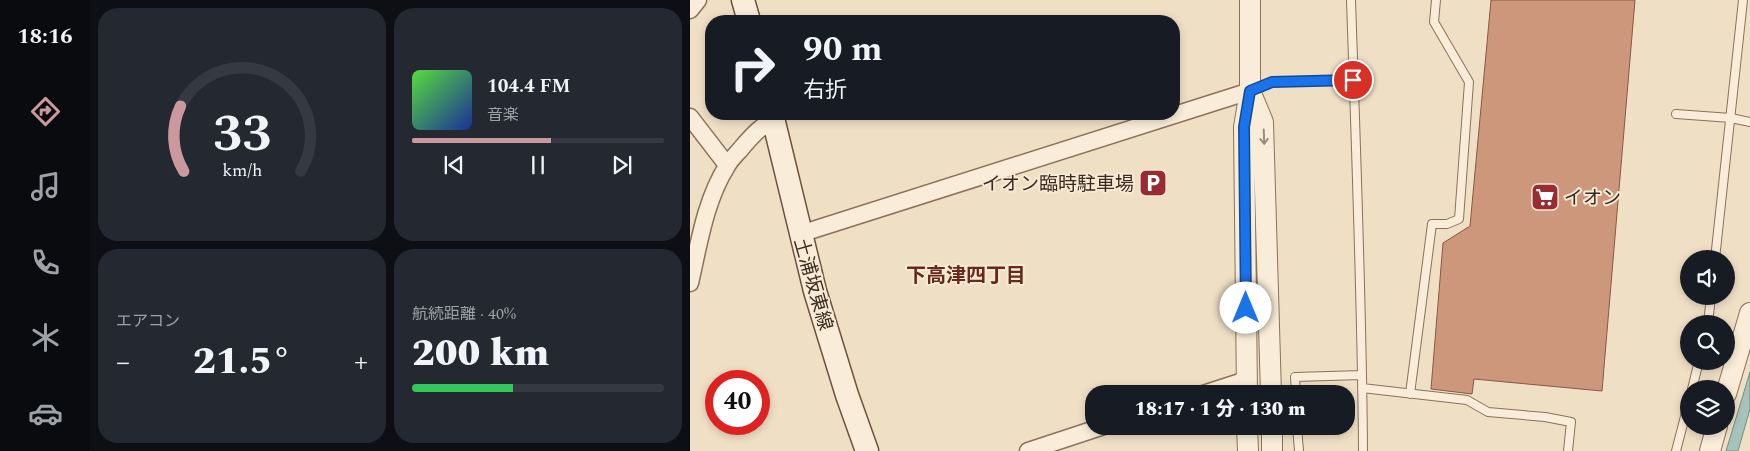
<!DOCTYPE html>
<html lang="ja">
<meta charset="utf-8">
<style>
:root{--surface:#171b24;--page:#242831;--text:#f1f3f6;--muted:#9ea1a6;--line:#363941;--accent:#c9999e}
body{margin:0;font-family:Spectral,"Noto Sans JP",serif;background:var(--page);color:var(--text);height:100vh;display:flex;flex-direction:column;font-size:19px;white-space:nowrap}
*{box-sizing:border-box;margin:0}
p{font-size:16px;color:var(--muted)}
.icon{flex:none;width:28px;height:28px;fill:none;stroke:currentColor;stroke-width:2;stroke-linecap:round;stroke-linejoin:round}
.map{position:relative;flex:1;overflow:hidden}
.drawer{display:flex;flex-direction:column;gap:8px;padding:8px;background:#0d0f14;width:600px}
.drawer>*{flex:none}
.guide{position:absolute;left:15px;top:15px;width:475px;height:105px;border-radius:20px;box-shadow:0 2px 8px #0003;background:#171b24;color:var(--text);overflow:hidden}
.tools{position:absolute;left:990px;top:250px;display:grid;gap:10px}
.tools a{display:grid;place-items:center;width:55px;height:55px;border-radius:50%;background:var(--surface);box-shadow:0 2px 8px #0003;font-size:25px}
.speed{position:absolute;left:15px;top:370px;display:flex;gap:10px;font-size:25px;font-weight:700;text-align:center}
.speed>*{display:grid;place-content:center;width:65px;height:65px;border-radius:50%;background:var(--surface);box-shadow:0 2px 8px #0003;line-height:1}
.speed .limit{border:8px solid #d22;background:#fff;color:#111}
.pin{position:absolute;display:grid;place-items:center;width:42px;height:42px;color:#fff;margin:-21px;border:2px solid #fff;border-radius:50%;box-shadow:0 1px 5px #0007}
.me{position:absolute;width:55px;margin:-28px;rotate:0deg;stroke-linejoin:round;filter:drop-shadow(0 0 4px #0008)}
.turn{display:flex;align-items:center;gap:18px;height:105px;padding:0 15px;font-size:22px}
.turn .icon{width:65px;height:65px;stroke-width:2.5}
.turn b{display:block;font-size:35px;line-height:42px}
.big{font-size:38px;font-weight:800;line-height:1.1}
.drawer .tile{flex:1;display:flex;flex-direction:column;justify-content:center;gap:8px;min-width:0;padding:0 18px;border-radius:20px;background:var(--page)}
.drawer .dial{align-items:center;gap:0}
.dial svg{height:130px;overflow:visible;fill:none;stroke:var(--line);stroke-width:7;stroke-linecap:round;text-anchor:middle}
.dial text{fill:var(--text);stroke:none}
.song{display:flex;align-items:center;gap:15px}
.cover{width:60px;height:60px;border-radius:8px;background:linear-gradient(135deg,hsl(110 70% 55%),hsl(230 70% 35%))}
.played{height:5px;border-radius:2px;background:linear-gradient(90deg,var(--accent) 55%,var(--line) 55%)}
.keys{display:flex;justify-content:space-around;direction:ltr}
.heat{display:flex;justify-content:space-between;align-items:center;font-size:28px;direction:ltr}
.charge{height:8px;border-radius:4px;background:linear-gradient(90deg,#34c759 40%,var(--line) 0)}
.drawer .tiles{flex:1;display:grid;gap:8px;grid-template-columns:repeat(2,1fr)}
.trip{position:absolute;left:395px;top:385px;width:270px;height:50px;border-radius:20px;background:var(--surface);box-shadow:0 2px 8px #0003;font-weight:800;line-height:50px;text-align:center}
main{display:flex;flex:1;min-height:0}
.dock{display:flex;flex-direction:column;width:90px;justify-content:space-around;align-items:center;background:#090b0e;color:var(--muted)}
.dock .icon{width:35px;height:35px}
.dock .on{color:var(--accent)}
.dock b{font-size:22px;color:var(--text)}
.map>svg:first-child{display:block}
.water{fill:#a7c2b8;stroke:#6d9185}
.building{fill:#cd977b;stroke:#895841}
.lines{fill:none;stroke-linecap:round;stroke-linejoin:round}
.service-casing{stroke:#8a715b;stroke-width:10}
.minor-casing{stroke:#8a715b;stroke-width:19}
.tertiary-casing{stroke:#8a715b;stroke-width:22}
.secondary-casing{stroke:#6c523e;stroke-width:25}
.service{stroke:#f9edd9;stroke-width:8}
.minor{stroke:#f9edd9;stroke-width:16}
.tertiary{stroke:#f9edd9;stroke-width:20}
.secondary{stroke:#f9edd9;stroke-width:22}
.oneway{stroke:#9a8c7c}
.route-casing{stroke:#114b97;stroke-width:12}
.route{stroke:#1a73e8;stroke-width:9}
.labels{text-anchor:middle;stroke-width:4;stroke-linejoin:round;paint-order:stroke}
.poi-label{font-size:19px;fill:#3a2a1f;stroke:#f6ead5;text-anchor:end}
.street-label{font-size:19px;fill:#3a2a1f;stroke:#f6ead5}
.neighbourhood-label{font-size:20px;font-weight:bold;fill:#67281e;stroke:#f6ead5}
</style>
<main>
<nav class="dock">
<b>18:16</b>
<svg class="icon on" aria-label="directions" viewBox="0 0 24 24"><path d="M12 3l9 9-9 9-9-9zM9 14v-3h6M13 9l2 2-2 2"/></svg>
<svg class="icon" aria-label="music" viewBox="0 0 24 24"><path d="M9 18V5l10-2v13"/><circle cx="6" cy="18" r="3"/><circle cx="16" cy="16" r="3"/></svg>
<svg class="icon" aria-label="phone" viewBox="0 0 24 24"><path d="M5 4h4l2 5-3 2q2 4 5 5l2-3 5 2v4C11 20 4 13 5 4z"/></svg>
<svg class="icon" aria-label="climate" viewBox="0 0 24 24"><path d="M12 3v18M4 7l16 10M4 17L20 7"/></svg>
<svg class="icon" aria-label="car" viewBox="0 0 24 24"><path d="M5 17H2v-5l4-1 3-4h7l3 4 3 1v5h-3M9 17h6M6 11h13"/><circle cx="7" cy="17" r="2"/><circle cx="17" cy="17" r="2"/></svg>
</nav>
<section class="drawer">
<div class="tiles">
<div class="tile dial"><svg viewBox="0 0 100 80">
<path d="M14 69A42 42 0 1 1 86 69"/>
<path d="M14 69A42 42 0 0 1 12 29" stroke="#c9999e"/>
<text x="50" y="56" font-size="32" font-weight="700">33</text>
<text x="50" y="72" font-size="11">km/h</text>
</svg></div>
<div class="tile">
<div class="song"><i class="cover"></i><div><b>104.4 FM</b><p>音楽</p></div></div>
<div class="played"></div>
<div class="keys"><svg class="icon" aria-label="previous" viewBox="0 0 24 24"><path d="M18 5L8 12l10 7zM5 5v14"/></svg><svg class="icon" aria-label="pause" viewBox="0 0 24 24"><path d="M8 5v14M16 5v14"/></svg><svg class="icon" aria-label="next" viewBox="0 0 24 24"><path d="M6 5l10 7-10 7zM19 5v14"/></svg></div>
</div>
<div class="tile"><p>エアコン</p>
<div class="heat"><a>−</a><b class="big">21.5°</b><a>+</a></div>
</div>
<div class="tile"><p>航続距離 · 40%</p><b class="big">200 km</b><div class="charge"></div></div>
</div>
</section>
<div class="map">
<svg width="1060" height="451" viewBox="0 0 1060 451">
<rect width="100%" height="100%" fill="#efdfc5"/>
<path class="water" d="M1060 372V409L1048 451H1036Z"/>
<path class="building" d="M801 0H945L912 391 784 379 782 394 741 389 753 243 780 226Z"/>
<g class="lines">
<defs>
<path id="service" d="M661 0C666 150 672 301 673 451
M562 90 582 82 663 80
M986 114 1041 118 1060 122
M1025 259 1053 0
M1018 324 1021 296
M672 388 777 400 798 412 855 417 881 422 878 451
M1002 389 1009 361
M606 394 605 377 672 375
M720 394 742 224H757L769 219 779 82 744 22 746 0
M607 426 609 451
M986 451 999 401"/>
<path id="minor" d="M0 10 8 0
M0 117 37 165
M110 234 560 91
M0 283C9 244 15 201 37 166 41 158 49 152 54 145 63 135 71 126 83 120
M513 394 556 380
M338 451 414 426"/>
<path id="tertiary" d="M560 91 573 122 581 394
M557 394 554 127 560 91V0
M1036 394 1060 313
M557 426 558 451
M582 426V451
M1020 451 1027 426"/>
<path id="secondary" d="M53 0 59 21
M82 114 125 291 157 395 177 451"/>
</defs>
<use href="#service" class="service-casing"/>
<use href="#minor" class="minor-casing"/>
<use href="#tertiary" class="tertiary-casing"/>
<use href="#secondary" class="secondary-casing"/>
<use href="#service" class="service"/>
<use href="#minor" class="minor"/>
<use href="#tertiary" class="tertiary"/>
<use href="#secondary" class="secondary"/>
</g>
<defs><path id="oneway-shaft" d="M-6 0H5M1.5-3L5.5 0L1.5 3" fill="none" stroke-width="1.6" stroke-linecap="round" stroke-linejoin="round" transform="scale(1.25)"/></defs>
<use class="oneway" href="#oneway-shaft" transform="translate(574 137) rotate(88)"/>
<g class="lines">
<defs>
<path id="route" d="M556 308 554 127 560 91 582 82 663 80"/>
</defs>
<use href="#route" class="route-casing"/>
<use href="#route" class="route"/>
</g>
<defs>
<symbol id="parking-square" viewBox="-11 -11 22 22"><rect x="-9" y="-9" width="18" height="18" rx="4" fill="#992b33" stroke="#f6ead5"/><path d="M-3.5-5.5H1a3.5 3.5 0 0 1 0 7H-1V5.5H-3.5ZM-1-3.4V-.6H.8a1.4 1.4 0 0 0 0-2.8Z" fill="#fff"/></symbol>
<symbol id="supermarket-square" viewBox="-11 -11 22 22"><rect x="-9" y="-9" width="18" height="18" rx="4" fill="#992b33" stroke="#f6ead5"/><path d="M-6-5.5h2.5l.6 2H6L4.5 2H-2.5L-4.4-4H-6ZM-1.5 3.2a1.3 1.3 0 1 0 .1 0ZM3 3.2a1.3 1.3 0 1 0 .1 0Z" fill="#fff"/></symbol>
</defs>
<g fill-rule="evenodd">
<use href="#parking-square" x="447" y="167" width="32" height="32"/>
<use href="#supermarket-square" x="839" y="181" width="32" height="32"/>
</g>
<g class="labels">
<g class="poi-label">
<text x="444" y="190">イオン臨時駐車場</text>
<text x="874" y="204" text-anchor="start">イオン</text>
</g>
<g class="street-label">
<text transform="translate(124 284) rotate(74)" y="7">土浦坂東線</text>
</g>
<g class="neighbourhood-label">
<text x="276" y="282">下高津四丁目</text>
</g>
</g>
</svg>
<div class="tools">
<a><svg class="icon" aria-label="sound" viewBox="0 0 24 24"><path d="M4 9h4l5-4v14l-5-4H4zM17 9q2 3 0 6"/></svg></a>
<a><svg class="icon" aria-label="search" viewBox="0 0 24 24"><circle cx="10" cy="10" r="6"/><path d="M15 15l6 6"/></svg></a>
<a><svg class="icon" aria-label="layers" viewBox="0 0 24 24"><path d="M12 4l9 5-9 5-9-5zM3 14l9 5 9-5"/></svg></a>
</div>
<div class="speed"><div class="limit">40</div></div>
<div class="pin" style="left:663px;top:80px;background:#d93025"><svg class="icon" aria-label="arrive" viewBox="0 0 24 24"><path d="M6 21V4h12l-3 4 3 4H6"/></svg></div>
<svg class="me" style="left:556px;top:308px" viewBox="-20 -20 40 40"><circle r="19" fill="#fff"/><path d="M0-13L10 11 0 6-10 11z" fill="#1a73e8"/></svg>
<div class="trip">18:17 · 1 分 · 130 m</div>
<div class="guide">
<div class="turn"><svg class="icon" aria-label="right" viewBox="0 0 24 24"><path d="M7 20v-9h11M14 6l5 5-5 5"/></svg><div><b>90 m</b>右折</div></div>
</div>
</div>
</main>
